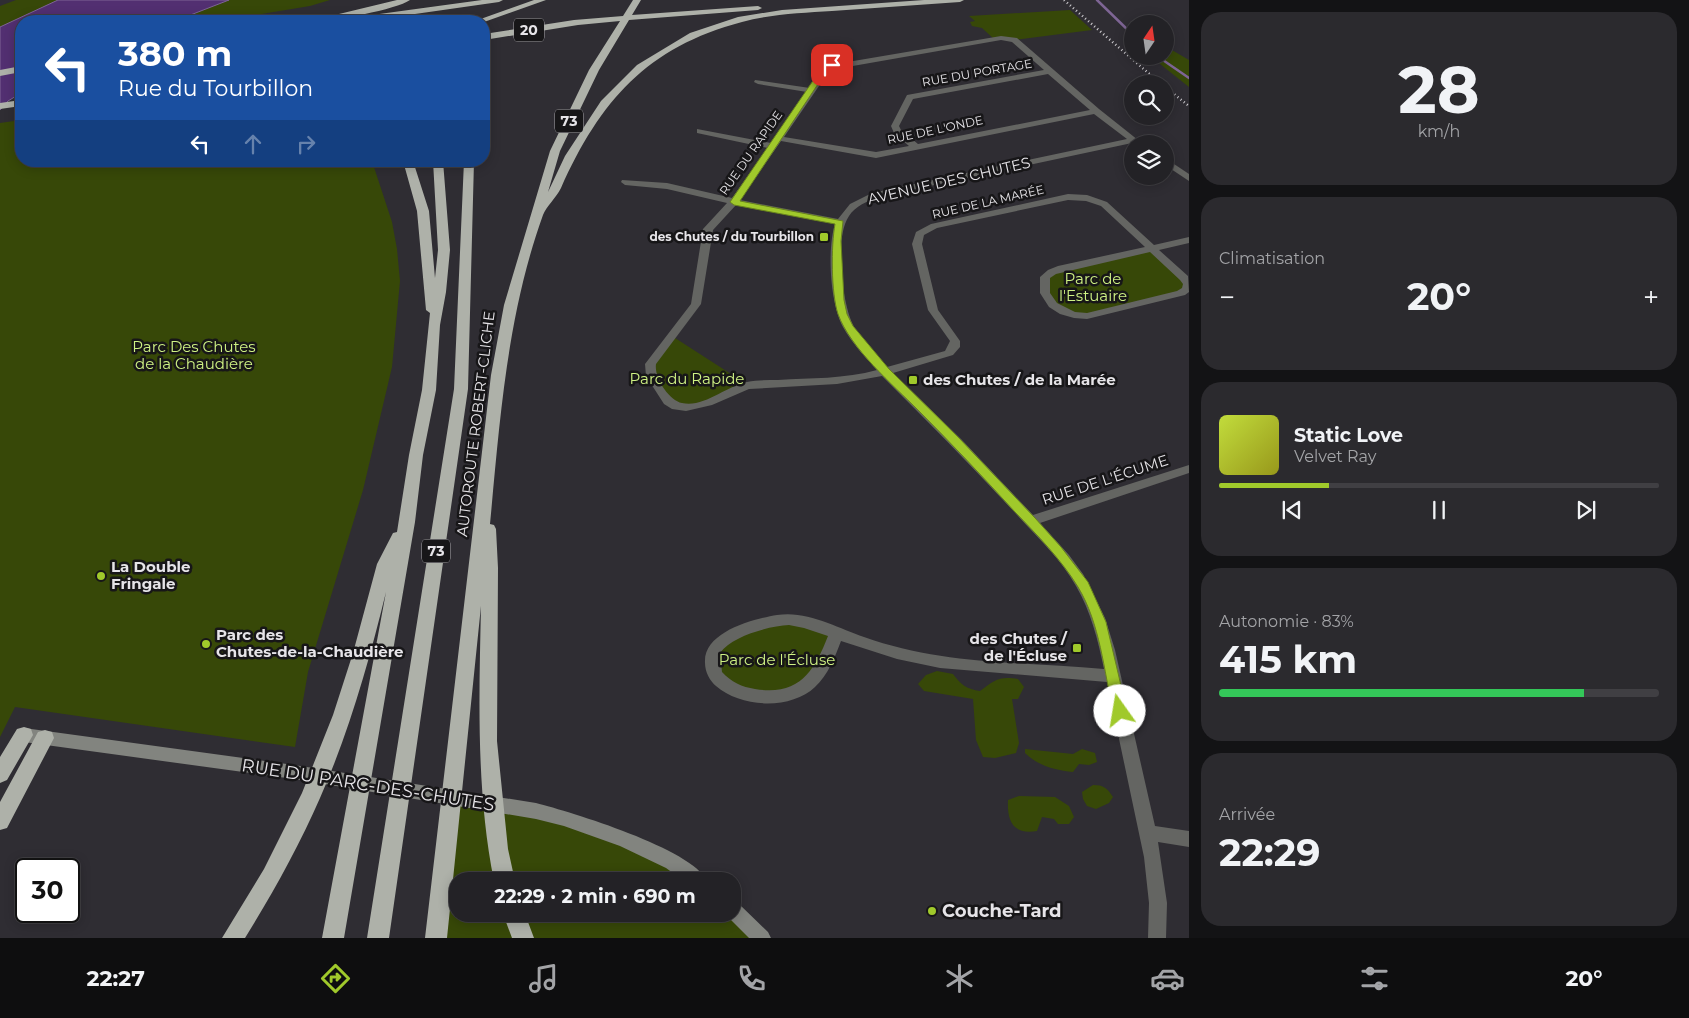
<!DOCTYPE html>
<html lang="fr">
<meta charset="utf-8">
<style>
:root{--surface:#232226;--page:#2b2a2e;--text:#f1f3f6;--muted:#a3a4a7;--line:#403f43;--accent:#a0c92b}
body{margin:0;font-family:Montserrat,sans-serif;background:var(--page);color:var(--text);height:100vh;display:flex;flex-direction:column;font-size:19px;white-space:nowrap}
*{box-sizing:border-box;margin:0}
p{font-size:16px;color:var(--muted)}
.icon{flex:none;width:28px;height:28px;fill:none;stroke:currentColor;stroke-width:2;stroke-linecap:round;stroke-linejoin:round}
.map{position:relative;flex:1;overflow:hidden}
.drawer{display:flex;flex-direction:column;gap:12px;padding:12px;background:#131315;width:500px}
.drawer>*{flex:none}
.top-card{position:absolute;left:15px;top:15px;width:475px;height:152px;border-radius:20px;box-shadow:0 2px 12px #0003,0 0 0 1px var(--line);background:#1a4fa0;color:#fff;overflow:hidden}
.needle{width:32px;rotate:13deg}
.buttons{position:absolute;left:1124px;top:15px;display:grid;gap:10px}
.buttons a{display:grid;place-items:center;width:50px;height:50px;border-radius:50%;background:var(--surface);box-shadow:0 2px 12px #0003,0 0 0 1px var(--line);font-size:25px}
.speed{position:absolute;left:15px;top:858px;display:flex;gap:10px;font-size:25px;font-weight:700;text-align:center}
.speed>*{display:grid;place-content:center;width:65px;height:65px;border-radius:50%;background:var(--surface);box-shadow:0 2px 12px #0003,0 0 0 1px var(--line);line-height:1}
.speed .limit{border:2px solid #111;border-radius:8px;background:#fff;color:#111}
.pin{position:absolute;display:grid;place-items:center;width:42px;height:42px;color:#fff;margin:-21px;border-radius:10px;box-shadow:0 2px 8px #0006}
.me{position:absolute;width:55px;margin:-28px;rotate:347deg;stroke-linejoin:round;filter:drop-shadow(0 0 4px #0008)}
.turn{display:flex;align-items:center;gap:18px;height:105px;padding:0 20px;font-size:22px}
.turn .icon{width:65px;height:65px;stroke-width:2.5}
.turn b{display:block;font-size:35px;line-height:42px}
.lanes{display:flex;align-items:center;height:48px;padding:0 20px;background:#0003;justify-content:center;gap:25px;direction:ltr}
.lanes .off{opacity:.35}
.big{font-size:38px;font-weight:700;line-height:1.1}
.drawer .tile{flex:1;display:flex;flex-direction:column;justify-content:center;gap:8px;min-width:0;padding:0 18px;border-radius:20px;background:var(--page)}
.drawer .dial{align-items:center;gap:0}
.dial b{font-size:65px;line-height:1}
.song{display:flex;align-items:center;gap:15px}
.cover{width:60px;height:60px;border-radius:8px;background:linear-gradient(135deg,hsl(70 70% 55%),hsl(60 70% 35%))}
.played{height:5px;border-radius:2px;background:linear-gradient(90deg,var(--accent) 25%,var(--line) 25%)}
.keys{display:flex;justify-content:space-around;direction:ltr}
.heat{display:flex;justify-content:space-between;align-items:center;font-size:28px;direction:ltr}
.charge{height:8px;border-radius:4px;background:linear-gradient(90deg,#34c759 83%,var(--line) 0)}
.trip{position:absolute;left:449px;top:872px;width:292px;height:50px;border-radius:20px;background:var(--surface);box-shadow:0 2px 12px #0003,0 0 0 1px var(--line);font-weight:700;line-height:50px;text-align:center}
.menu{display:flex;height:80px;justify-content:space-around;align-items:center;background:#0e0e0f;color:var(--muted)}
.menu .icon{width:35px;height:35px}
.menu .selected{color:var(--accent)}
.menu b{font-size:22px;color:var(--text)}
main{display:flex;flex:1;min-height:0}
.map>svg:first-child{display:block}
.green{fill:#374808}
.water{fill:#522f71;stroke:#7e6595}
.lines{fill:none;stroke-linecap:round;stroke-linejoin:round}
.stream{stroke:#7e6595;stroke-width:2.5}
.street{fill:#646562;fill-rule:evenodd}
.secondary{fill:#82847f;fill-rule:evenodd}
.highway{fill:#aeb1a9;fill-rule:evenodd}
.rail{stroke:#d3d1d5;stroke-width:2.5;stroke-dasharray:1 3;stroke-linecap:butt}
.route{fill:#a0c92b;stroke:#68831c}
.poi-dot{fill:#a0c92b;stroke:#171618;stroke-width:2}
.labels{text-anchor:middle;stroke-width:5;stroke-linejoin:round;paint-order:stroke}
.far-street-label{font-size:12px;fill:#e6e4e8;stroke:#171618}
.far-poi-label{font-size:12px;font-weight:bold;fill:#e6e4e8;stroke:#171618;text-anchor:end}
.shield{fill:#171618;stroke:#a8a6aa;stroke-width:1}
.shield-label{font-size:14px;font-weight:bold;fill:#e6e4e8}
.street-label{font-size:15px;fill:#e6e4e8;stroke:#171618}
.park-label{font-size:15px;fill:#cff284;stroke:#171618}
.poi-label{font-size:15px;font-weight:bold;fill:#e6e4e8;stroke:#171618;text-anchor:start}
.near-street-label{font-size:18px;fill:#e6e4e8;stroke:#171618}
.near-poi-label{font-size:18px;font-weight:bold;fill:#e6e4e8;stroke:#171618;text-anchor:start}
</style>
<main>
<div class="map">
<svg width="1189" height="938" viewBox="0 0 1189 938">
<rect width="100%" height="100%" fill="#2f2d33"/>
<path class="green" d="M16 0H58L0 27V6Z
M229 0H330L310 6 220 21H175Z
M1070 10 1092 30 1014 40 994 39 982 28 972 26 970 22 975 21 969 16Z
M1165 46 1189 60V87L1150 56H1165Z
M21 120V161H372L392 222 397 249 400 281 392 367 363 490 308 672 295 747 15 707 0 737V123Z
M1151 249 1184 278 1187 289 1087 316 1074 315 1053 305 1045 277 1052 272Z
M672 336 748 385 697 407 674 405 650 373Z
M782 620 837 633 825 665 791 695 728 687 712 652 722 641Z
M937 671 953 674C961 685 967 689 980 691 995 680 999 676 1018 679L1024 687 1018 699H1012L1019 743 1016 753 995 758 983 757 976 740 973 699 924 691 918 684 926 675Z
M1025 749 1073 754 1082 749 1095 753 1097 762 1089 765 1079 764 1073 772C1055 770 1038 766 1025 753Z
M1093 785C1104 785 1107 788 1113 797L1109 803 1096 809 1087 806 1083 799 1082 792Z
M1019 796 1055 797 1069 806 1074 817 1069 824H1058L1054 819 1042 817 1037 831C1013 835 1007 821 1008 800Z
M449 797 536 811 672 862 698 881H458V914H732L761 938H435Z"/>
<path class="water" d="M58 0H229L175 21H21V93L8 101 0 110V27Z"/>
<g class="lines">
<path class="stream" d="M1097 0 1132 34
M1157 56 1189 78"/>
<path class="street" d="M1001 36 1017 38 1099 109 1143 144 1132 143 878 197C868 201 855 206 849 216 834 237 842 302 853 325 861 341 875 355 887 367L945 351 950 341 928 310 912 244 916 232 931 224 1068 194 1087 195 1107 202 1154 245 1189 237V243L1159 250 1188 276 1189 292 1185 295 1087 319 1074 318 1060 314 1049 307 1040 293V277L1048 270 1058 266 1145 247 1101 206 1086 201 1068 200 937 228 924 235 922 244 938 310 960 341V347L953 355 893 373 961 439 1033 515 1189 465V473L1040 523 1069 555 1083 574 1105 618 1115 650 1155 826 1189 831V847L1158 842 1167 903 1166 938H1148L1149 903 1144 857 1107 682 940 668 897 659 841 641C835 657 828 675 815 687 791 710 741 708 716 686 710 681 705 672 705 663 703 632 753 619 777 615 807 610 838 628 864 637 942 665 1024 662 1104 669 1098 640 1091 612 1076 586 1061 559 1038 538 1018 516 974 468 928 422 882 376L837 384 749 389 712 405 686 411 672 409 664 404 646 376 645 364 691 304 703 229 727 203 667 189 625 185 621 182 622 180 667 183 732 198 768 148 697 133V129L771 143 807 92 758 84 754 82 755 80 810 88 824 66ZM1001 40 1012 42 1044 70 907 95 891 126 894 133 909 146 876 152 784 137 830 70ZM1048 74 1090 110 918 144 901 130 899 126 913 99ZM1094 114 1127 139 872 193 850 204 838 219 740 200 781 141 876 158ZM736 205 835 224C827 250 830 303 843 327 852 343 865 357 877 370 845 379 810 378 778 380 768 380 757 380 747 382 726 386 704 408 682 403 669 400 654 378 656 364L701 304 713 230ZM1150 252 1180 280 1183 284 1182 288 1177 291 1087 313 1075 312 1057 303 1050 293V278L1056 274ZM789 625 804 628 828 636C814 672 799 696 755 689 742 687 731 682 722 672L720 653C732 636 769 626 789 625Z
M1165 158 1189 174V181L1165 165Z"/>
<path class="secondary" d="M24 728 294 765 536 803C571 812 693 849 707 881H684L666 868 620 846 564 826 536 819 294 779 24 742 18 740 16 735 18 730Z
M732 900 738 903 768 932 771 938H749L725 914H732Z"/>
<path class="highway" d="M397 0H410C396 10 328 22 310 21Z
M482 0H503L499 2 366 21H346L350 18Z
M534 0H546L484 22 475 21Z
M633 0H641L632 15 758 6 762 8 758 10 629 20 599 70 560 151 548 192 565 156 601 101 637 65 690 33 738 17 782 10 924 0H964L960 2C917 5 875 8 832 11 802 13 771 14 742 22 647 47 600 101 561 188 556 198 546 207 543 215 507 315 500 419 490 524L494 525 496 529 498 568 497 741 508 849 515 881H494C476 791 479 698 481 606L447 938H425L491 375 504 305 550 151 589 70 620 21 578 25 484 40V34L574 20 623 16Z
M21 66V72L0 76V70Z
M21 100V106L0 109V103Z
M403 161H413L429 211 435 278 438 250 433 161H443L450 250 446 292 440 325 436 390 423 455 415 522 344 938H322L386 592C369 662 349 732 320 798 299 846 273 893 245 938H222L264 869 302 793 333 715 353 653 377 564 393 533 397 532 409 455 422 390 430 313 426 310 417 211Z
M464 161H474L468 389 389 938H367L454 389Z
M24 727 31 729 33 735 7 780 0 783V757L17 729Z
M45 730 52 732 54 738 7 828 0 830V802L38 732Z
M503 914H525L534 938H512Z"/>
<path class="rail" d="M1064 0 1161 84
M1165 87 1189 106"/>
</g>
<path class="route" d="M830 64 836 65 826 72 740 201 843 221 841 241 844 300 847 314 853 326 889 369 959 438 1035 518 1061 547 1088 582 1106 622 1127 711 1125 715 1120 717 1115 715 1113 711C1104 671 1100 623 1078 587 1061 559 1037 535 1015 512 983 477 951 443 918 410 893 385 850 348 838 314 831 293 831 246 835 224L734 205 730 202 821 69Z"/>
<g class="poi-dot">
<rect x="819" y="232" width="10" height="10" rx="2.5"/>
<rect x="908" y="375" width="10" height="10" rx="2.5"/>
<circle cx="101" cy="576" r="5"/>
<circle cx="206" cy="644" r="5"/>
<rect x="1072" y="643" width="10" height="10" rx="2.5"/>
<circle cx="932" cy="911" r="5"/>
</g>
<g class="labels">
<g class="far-street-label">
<text transform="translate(977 73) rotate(-10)" y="4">RUE DU PORTAGE</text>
<text transform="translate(935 130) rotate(-12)" y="4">RUE DE L'ONDE</text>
<text transform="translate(751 153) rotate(-55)" y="4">RUE DU RAPIDE</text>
<text transform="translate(988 202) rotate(-13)" y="4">RUE DE LA MARÉE</text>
</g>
<g class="far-poi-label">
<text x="814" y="241">des Chutes / du Tourbillon</text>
</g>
<g class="shield">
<rect x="514" y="18.5" width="30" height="23" rx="4"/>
<rect x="555" y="109.5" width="28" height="23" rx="4"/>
<rect x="422" y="539.5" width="28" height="23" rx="4"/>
</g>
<g class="shield-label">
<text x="529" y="35">20</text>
<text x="569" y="126">73</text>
<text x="436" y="556">73</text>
</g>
<g class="street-label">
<text transform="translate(949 181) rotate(-13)" y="5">AVENUE DES CHUTES</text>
<text transform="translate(476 424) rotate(-83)" y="5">AUTOROUTE ROBERT-CLICHE</text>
<text transform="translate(1105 480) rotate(-18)" y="5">RUE DE L'ÉCUME</text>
</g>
<g class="park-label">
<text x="1093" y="284">Parc de<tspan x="1093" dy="17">l'Estuaire</tspan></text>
<text x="194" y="352">Parc Des Chutes<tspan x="194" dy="17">de la Chaudière</tspan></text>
<text x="687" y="384">Parc du Rapide</text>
<text x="777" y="665">Parc de l'Écluse</text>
</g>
<g class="poi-label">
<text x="923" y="385">des Chutes / de la Marée</text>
<text x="111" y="572">La Double<tspan x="111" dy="17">Fringale</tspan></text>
<text x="216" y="640">Parc des<tspan x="216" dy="17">Chutes-de-la-Chaudière</tspan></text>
<text x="1067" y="644" text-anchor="end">des Chutes /<tspan x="1067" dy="17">de l'Écluse</tspan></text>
</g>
<g class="near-street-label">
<text transform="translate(368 785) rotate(9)" y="6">RUE DU PARC-DES-CHUTES</text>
</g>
<g class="near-poi-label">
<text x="942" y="917">Couche-Tard</text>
</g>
</g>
</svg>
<div class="buttons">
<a><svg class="needle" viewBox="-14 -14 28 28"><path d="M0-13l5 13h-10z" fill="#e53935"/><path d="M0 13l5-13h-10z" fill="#a3a4a7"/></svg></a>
<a><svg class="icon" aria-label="search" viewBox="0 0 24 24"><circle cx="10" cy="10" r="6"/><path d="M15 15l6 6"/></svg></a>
<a><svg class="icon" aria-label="layers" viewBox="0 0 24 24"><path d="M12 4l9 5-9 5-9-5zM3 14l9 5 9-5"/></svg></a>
</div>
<div class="speed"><div class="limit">30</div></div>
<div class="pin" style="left:832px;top:65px;background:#d93025"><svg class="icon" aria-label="arrive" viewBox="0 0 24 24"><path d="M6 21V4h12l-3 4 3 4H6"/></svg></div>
<svg class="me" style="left:1120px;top:711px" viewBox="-20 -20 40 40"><circle r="19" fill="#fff"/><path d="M0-13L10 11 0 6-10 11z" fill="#a0c92b"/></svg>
<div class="trip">22:29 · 2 min · 690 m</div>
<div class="top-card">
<div class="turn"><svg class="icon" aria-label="left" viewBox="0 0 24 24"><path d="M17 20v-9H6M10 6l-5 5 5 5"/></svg><div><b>380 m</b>Rue du Tourbillon</div></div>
<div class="lanes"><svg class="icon" aria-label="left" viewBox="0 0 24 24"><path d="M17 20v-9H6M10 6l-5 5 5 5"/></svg><svg class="icon off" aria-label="ahead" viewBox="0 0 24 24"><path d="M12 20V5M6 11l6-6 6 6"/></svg><svg class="icon off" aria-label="right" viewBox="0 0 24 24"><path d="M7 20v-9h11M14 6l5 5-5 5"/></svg></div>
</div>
</div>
<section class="drawer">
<div class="tile dial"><b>28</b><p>km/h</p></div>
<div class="tile"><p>Climatisation</p>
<div class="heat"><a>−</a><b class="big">20°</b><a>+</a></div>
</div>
<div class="tile">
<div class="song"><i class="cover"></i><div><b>Static Love</b><p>Velvet Ray</p></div></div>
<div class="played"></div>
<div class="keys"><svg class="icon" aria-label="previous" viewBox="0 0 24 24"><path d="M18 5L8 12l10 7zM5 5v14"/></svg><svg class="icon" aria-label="pause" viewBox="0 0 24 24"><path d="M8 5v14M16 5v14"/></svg><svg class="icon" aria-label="next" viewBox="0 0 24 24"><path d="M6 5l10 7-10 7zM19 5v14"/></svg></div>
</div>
<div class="tile"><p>Autonomie · 83%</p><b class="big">415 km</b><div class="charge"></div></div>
<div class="tile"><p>Arrivée</p><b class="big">22:29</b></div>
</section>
</main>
<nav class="menu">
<b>22:27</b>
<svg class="icon selected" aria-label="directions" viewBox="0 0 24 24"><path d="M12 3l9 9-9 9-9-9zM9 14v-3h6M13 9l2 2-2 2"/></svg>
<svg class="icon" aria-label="music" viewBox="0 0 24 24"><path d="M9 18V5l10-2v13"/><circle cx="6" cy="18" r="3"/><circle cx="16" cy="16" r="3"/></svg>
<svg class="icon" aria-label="phone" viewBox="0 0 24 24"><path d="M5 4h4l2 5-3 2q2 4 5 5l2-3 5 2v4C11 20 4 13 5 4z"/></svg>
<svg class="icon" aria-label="climate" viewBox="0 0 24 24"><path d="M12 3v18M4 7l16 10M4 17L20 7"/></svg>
<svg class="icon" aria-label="car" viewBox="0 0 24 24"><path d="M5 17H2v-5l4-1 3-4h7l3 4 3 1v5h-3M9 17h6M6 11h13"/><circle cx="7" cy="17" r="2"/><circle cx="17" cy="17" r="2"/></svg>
<svg class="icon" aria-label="filters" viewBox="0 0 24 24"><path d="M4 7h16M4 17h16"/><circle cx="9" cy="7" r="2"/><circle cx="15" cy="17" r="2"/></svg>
<b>20°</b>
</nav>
